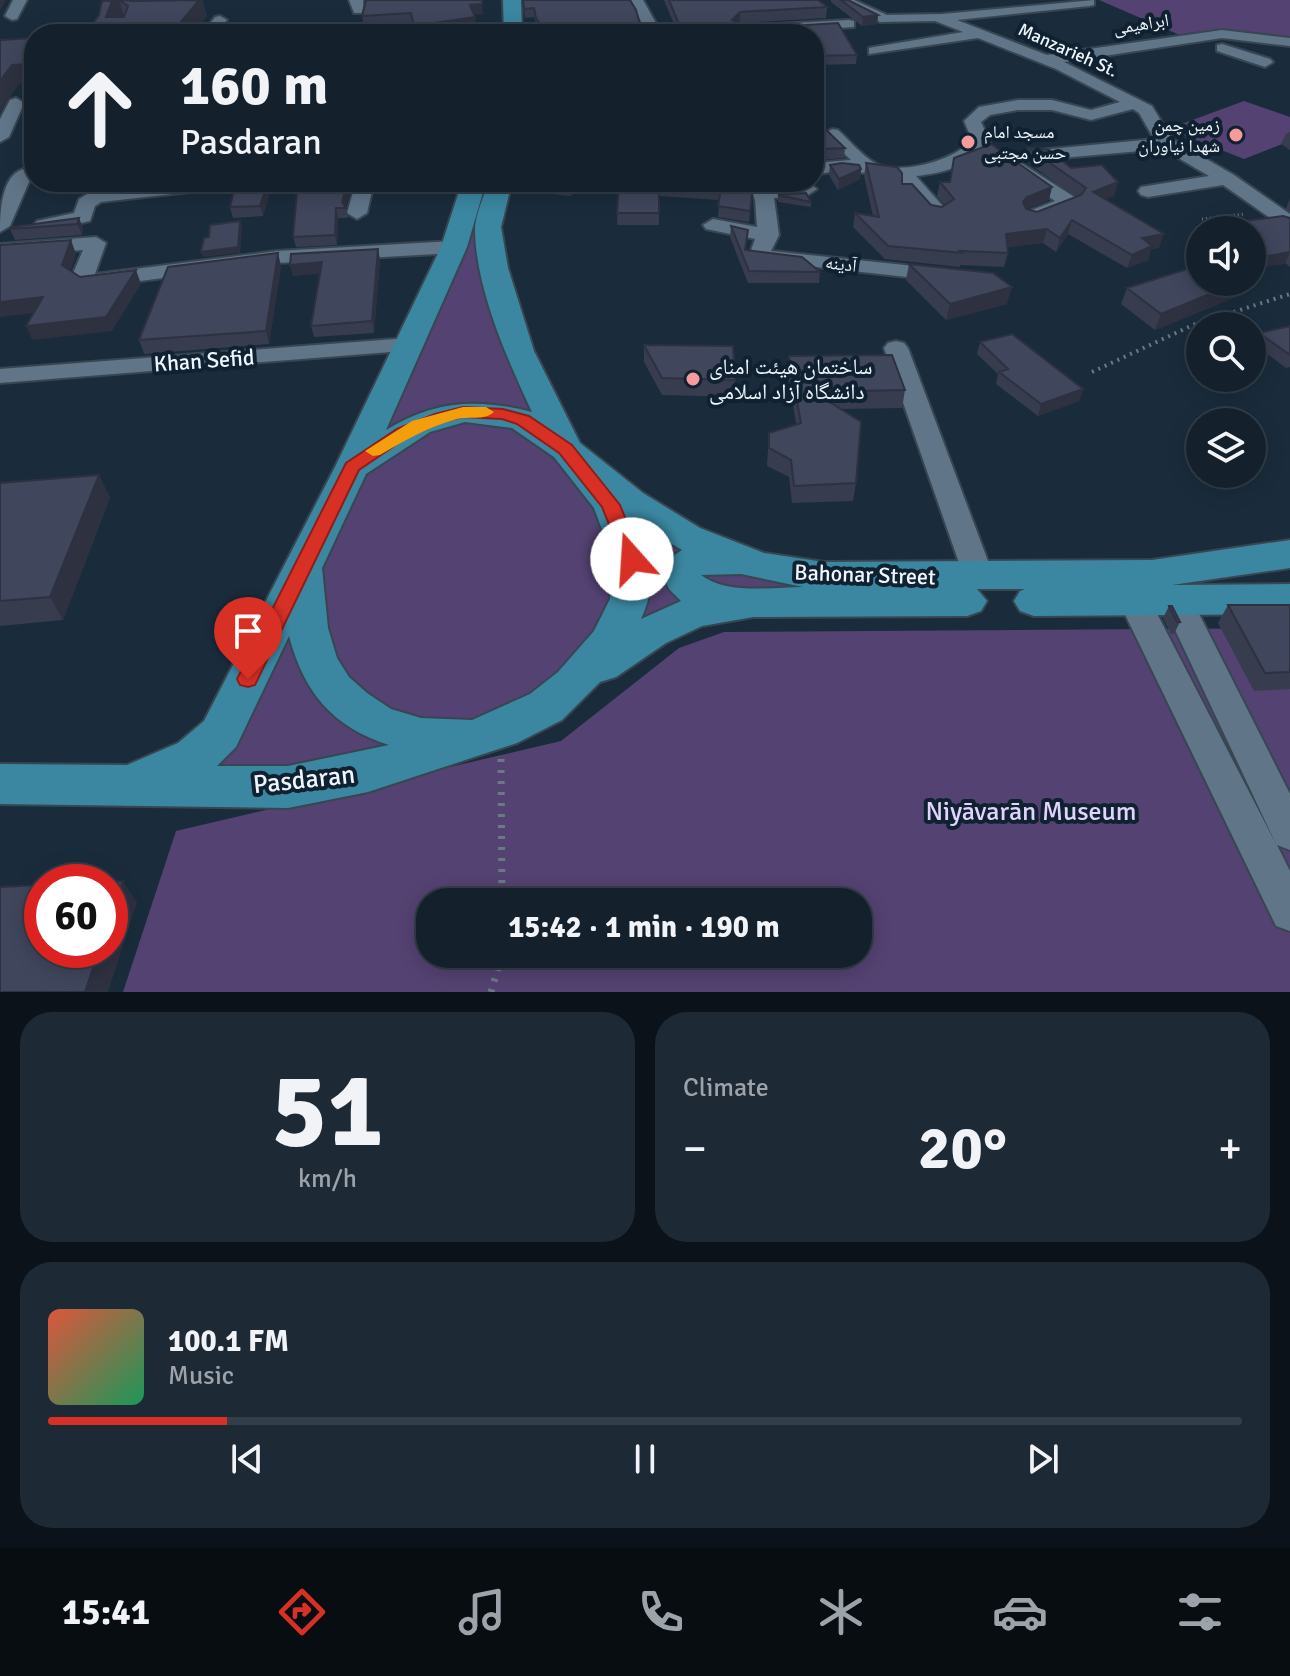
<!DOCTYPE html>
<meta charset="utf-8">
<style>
:root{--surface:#14212d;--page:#1d2935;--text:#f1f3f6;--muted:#9da3aa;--line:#333e49;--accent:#d93025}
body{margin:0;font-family:Signika,"Noto Naskh Arabic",sans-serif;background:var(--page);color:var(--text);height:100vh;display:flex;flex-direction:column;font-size:30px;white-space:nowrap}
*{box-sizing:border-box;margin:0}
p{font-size:26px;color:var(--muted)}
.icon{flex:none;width:44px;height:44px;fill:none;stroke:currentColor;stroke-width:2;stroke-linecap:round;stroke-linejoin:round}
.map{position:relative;height:992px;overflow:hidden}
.side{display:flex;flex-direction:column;gap:20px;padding:20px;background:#0b1219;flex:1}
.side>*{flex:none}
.banner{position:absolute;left:24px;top:24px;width:800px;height:168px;border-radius:32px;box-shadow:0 4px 20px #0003,0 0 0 2px var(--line);background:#14212d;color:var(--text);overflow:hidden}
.tools{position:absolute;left:1186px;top:216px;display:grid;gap:16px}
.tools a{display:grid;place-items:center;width:80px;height:80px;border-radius:50%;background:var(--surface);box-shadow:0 4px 20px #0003,0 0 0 2px var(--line);font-size:40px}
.speed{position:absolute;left:24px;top:864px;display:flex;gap:16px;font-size:40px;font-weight:700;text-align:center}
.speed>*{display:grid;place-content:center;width:104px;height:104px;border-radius:50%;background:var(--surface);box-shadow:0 4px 20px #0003,0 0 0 2px var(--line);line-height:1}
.speed .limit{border:12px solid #d22;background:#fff;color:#111}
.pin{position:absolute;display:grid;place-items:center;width:68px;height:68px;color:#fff;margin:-82px -34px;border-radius:50% 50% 50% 0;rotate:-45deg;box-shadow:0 0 8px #0007}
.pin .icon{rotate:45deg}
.me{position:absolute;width:88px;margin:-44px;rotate:341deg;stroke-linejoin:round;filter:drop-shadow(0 0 6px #0008)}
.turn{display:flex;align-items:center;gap:28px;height:168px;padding:0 24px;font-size:36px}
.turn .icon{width:104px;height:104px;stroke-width:2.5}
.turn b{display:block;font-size:56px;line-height:68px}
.big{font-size:60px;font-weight:700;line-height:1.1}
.side .tile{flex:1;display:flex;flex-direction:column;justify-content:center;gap:12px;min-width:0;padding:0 28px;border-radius:32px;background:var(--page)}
.side .dial{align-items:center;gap:0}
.dial b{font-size:104px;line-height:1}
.song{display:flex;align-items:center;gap:24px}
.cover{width:96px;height:96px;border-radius:12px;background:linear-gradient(135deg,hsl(10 70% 55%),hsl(150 70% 35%))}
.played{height:8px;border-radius:4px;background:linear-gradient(90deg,var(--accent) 15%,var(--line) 15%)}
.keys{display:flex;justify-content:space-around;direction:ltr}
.heat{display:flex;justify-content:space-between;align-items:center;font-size:44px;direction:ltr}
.side .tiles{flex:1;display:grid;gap:20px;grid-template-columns:1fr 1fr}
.tile:last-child{grid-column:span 2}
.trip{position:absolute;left:416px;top:888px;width:456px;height:80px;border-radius:32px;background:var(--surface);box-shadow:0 4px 20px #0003,0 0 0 2px var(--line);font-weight:700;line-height:80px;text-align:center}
.menu{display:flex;height:128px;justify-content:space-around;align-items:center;background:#080d12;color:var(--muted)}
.menu .icon{width:56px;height:56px}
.menu .on{color:var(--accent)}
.menu b{font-size:36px;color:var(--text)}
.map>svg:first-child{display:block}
.green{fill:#544272;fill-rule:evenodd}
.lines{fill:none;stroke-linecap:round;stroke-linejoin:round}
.minor-casing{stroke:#384652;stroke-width:4}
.major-casing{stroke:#384652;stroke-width:4}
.path-far2{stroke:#6b7985;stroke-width:3;stroke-dasharray:1 3;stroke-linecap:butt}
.path-far1{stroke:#6b7985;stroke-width:4;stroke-dasharray:2 5;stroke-linecap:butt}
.path{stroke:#6b7985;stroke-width:7;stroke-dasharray:3 8;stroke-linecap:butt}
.minor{fill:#607588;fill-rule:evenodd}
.major{fill:#3b87a1;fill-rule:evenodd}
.wall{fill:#373c4f}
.shaded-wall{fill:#2d3140}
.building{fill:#40465c;stroke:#2d3140;stroke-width:2;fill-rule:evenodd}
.route{fill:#d93025;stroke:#8d1f18;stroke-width:2}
.slow{fill:#f59e0b}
.poi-dot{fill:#f59b9a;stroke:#102231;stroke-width:3}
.labels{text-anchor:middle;stroke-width:8;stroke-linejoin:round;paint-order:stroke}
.far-street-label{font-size:18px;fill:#eff6fd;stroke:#102231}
.far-poi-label{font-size:18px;fill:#eff6fd;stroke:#102231;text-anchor:end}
.street-label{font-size:22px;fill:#eff6fd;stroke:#102231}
.poi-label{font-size:22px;fill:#eff6fd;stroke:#102231;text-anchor:start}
.near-street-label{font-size:26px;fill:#eff6fd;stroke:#102231}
.near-park-label{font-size:26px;fill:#e2d4fe;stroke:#102231}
</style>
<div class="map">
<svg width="1290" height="992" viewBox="0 0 1290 992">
<rect width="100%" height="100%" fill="#1a2c3c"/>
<path class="green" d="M1099 0H1290V36L1277 39 1182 36Z
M1244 101 1290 117V141L1244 159 1168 129Z
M481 204C479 216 477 228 477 241 476 295 511 375 541 419L511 410 374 444 454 278Z
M467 419 519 428 548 447 595 502 619 572 611 611 555 682 485 720 418 722 388 713 342 675 321 616 322 566 366 467 412 436Z
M616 499 696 553 683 555 710 603 620 643C665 579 664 561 616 499Z
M695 570C744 571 793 585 842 591L715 593Z
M296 609 340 718 360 735 388 747 353 764 193 772 230 746 256 709Z
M1290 628V992H123L176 831 561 741 679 648 724 632ZM430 902H858V954H430Z"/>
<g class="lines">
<defs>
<path id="minor" d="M13 0H27L17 19 12 20 5 16Z
M349 0H363L364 13H354Z
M629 0H643L662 34H648Z
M836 0H854L887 15 942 14 1094 0V5L1089 6 957 20 1047 55 1222 30 1290 38V46L1222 38 1064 62 1152 106 1172 139 1234 175 1290 214V229L1283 227 1223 185 1148 197 1141 195 1138 191 1141 187 1209 176 1163 149 1039 160 1030 155 1039 150 1154 139 1139 113 1133 109 1091 120 1052 110H1018L990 115 981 122 990 141C972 165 945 173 916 176L948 212 938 218 931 216 896 177 841 170 814 175V163L851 160 823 134 832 129 838 130C849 140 863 157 877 164 902 175 955 160 972 140L964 121 979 107 1018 100H1052L1091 110 1120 102 1056 69 978 38 869 54V48L874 47 963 32 935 21 880 22Z
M220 16 227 20 216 34H202L215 17Z
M849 20 854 21V27L746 34 734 30 741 26Z
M350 26 355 27 357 34H343L345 27Z
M1222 44 1270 59 1273 62 1265 67 1217 51V45Z
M16 98 24 103 9 137 0 142V119L10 100Z
M1021 163 1076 198 1079 202 1076 206 1043 219H1029L1026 215 1029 211 1055 201 1014 173 1012 169Z
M23 169 32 175 10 226 0 232C0 213 1 176 23 169Z
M177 182H235L226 188 101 202 95 206 90 221 44 231 34 225 37 221 74 213 79 199 89 193Z
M356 182H374L367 213 357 219 347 213Z
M748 182H766L769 187 808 183 817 189 808 195 774 198 779 235 771 251 943 269 954 275 943 281 752 260 749 256 755 239 706 229 703 225 713 219 757 227 755 200Z
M96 237 106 243 95 274 277 251 454 241 464 247 454 253 277 263 87 288 71 278 83 250 0 256V244Z
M408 338 416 340 420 345 416 350 0 383V369Z
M896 341 904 343 908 348 994 577 990 585 979 588 968 585 964 577 884 348 888 343Z
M1134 588 1145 592 1150 600 1276 844 1161 600 1166 592 1177 588 1188 592 1290 794V850L1277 845 1290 871V931L1276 926 1118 600 1123 592Z"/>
<path id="major" d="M503 0H521L522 34H504Z
M462 182H486L467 247 386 430C434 400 478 398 532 412 507 358 476 290 475 230 475 215 484 197 488 182H512L501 227 508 268 534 351 580 443 643 493 700 528 764 553 824 562 1152 560 1290 540V568L1172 585 1290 584V614L1034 616 1020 611 1014 601 1020 591 1025 589H977L987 601 981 611 967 616 753 617 702 626 666 643 616 677 600 682 562 720 517 743 368 792 288 808 0 804V764L127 765 178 743 204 721 335 467 441 247ZM465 422 512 428 554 457 594 508 613 559 610 599 594 631 558 672 530 694 472 720 421 718 391 709 367 693 349 677 337 658 328 628 322 568 366 474 430 432ZM636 523 682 550 666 561 661 571 669 589 681 601 641 619C658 582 651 559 636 523ZM741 574 803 587C772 587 727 595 701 575ZM289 636C304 693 333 727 389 745L288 766H217L236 747Z"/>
</defs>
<use href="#minor" class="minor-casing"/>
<use href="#major" class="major-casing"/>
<path class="path-far2" d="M1202 219 1244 214"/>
<path class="path-far1" d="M1092 372 1193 325 1290 294"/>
<path class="path" d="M501 759 502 902
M491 992 502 954"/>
<use href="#minor" class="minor"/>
<use href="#major" class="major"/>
</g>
<path class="wall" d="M133 0H202L207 16 192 34H85L99 15 102 1Z
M366 0 483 14H474L476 27 430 34H415L412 23 364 26 362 16Z
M523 0 643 34H542L537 27 534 17 525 18Z
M664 0H818L827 7 826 18 740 23 750 34H678Z
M831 0H848L878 15 877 24 862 26 831 2Z
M838 23 857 55 856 64 814 65V34H791L792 26Z
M814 85 824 105 822 126 845 148 844 158 820 160 814 149Z
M1290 132V150L1281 144 1286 134Z
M1027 147 1071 168 1118 182 1114 196 1105 199 1159 248 1151 249 1148 260 1127 268 1068 234 1056 252 1043 243 1007 247 1008 253 1004 267 960 265V267L885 259 853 227 855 213 873 216 864 176 866 163 902 184 931 205 942 207 945 205 937 196 940 182 1049 200 1026 209 1037 212 1076 197 1024 160Z
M830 165 861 169 860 179 838 190 829 175Z
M236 182H273L263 216 233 218 230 207Z
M522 182H750L753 189 749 222 718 217 719 200 659 196V225H617L618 190 578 186 571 196 523 191Z
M297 192 346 207 348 218H338L337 245 296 247 293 237Z
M778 195 811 202V207L778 202Z
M1290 199V213L1286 208Z
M79 218 83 229 82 235 15 240 10 229Z
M1290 218V267L1242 225 1244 221Z
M731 226 746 251 820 272 819 283H748L730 237Z
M378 249 380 260 374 333 314 337 311 326 320 273 293 276Z
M909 264 1007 304 946 320 906 280Z
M281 266 269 344 144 354 139 340Z
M1200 282H1250L1246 293 1155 330 1121 304 1127 288Z
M1290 326V367L1286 368 1254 344 1259 333Z
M980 342 1083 389 1079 401 1038 416 996 384 998 374 977 354Z
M644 345 735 380 734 397 662 395 644 362Z
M789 356 905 390 902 408 841 409 856 483 853 501 792 503 789 477 767 466 769 433 796 424 788 373Z
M99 475 110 498 63 620 0 626V483Z
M1228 605H1290V689L1254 691 1218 623Z
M1169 606 1180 622 1174 634H1171L1163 618Z"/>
<path class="shaded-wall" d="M0 0H6L0 10Z
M119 0 125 19 106 17 112 1Z
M199 0H202L207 16 192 34H172V33Z
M482 4 483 14 471 15 470 5Z
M740 12V23L732 20Z
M878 15 877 24 862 26 863 17Z
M475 17 476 27 430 34H415L414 26Z
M34 49V82L19 84 0 112V81L12 65Z
M861 169 860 179 838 190 839 179Z
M268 182H273L263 216 260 206Z
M348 182H353L345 208 342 202Z
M573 182H578V186L571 196V185Z
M1118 182 1114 196 1089 205 1093 192Z
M1052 187 1049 200 1024 210 1023 202 1027 197Z
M336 208 338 218 337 245 335 235Z
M79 218 83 229 82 235 77 224Z
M1072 220 1068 234 1056 252 1060 238Z
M240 221 242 227 240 253 203 257 201 252Z
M1047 229 1043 243 1003 248 1006 234Z
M1164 234 1159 248 1151 249 1148 260 1127 268 1132 255 1142 238Z
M71 240 76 254 68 279 62 265Z
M378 249 380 260 374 333 372 321Z
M1290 252 1285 264 1252 269V259Z
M278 253 281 266 269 344 266 331Z
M322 262 325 273 293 276 290 265Z
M136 270 141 284 112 331 32 340 26 326Z
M1239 282H1250L1246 293 1155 330 1161 314Z
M1012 287 1007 304 946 320 950 304Z
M43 297 50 311 0 317V302Z
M1083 389 1079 401 1038 416 1041 404Z
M99 475 110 498 63 620 50 597Z
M123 881 137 903 108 992H85L99 950H110V919Z"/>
<path class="building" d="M133 0 132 1 199 0 172 33 85 34 99 15 102 1ZM119 0 128 6 124 17H106L112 1Z
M366 0H482V4L470 5 475 17 414 26 411 13 362 16Z
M523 0H630L636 10 643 34H547L536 18 534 8 524 9Z
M669 0H818L827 7 740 12 732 20 745 25 750 34H683Z
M841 0H848L878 15 863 17Z
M838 23 857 55 814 56V34H796L792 26Z
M34 38V49L28 64 12 65 0 81V42L1 40Z
M814 85 824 105H814Z
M822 122V126L845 148 821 149 814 137V123Z
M991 144 1052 187 1027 197 1023 202 1026 209 1037 212 1081 195 1086 188 1027 147 1049 150 1071 168 1102 165 1118 182 1093 192 1164 234 1142 238 1152 246 1132 255 1072 220 1060 238 1047 229 1006 234 1008 253 960 251 963 253 888 246 855 213 879 217 866 163 897 167 902 173V184H912L931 205 942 207 954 199 940 182H950L954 158Z
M842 163 859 165 861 169 839 179 830 165Z
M236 182H268L260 206 230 207Z
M310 182H348L342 202 346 208H336L335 235 293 237 297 192H309Z
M541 182H573L571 185Z
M619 182H750L753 189 750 211 718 206 721 189 659 185V213H617Z
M806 193 811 202 778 195Z
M1283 216 1290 218V252L1252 259V230H1210L1248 224 1244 221Z
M79 218 77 224 10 229 12 227Z
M240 221 238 247 201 252 204 238 209 237 210 225Z
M731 226 748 230 745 250 802 257 820 272 749 271Z
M71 240 62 265 80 277 136 270 106 317 26 326 43 297 0 302V245Z
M378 249 372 321 311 326 322 262 290 265 291 254Z
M278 253 266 331 139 340 168 267Z
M909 264 993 273 1012 287 950 304Z
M1200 265V282H1239L1161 314 1127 288Z
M1290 326V355L1259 333Z
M1012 334 1083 389 1041 404 999 372 1008 369 980 342Z
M644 345 733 346 735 380 662 378Z
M892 355 905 390 814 392 861 422 856 483 794 486 791 460 769 448V433L801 423 789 356Z
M99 475 50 597 0 601V483Z
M1228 605H1290V672L1265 673Z
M1169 606H1172L1180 622H1177Z
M123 881 110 919V882H98Z
M42 885V950H99L85 992H0V887Z"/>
<path class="route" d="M463 407 503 409 529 416 572 445 620 505 642 559 639 564H625L602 507 559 453 517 424 502 419 463 417 445 421 409 436 359 470 255 685 248 687 240 685 237 679 346 463 397 429 435 414Z"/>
<path class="slow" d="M463 407H486L494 412C484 421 469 416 457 419 428 427 405 440 380 455L373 456 365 451 412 421Z"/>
<g class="poi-dot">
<circle cx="1236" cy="135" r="8"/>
<circle cx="968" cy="142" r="8"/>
<circle cx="693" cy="379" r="8"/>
</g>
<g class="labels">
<g class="far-street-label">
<text transform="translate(1141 24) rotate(-9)" y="6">ابراهیمی</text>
<text transform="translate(1068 50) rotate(24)" y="6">Manzarieh St.</text>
<text transform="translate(841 264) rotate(6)" y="6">آدینه</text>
</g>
<g class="far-poi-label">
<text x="1220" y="131">زمین چمن<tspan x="1220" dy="21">شهدا نیاوران</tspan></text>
<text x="984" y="138" text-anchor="start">مسجد امام<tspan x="984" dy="21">حسن مجتبی</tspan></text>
</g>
<g class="street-label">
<text transform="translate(204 360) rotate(-4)" y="8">Khan Sefid</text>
<text transform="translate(865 574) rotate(2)" y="8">Bahonar Street</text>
</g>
<g class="poi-label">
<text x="709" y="374">ساختمان هیئت امنای<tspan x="709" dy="25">دانشگاه آزاد اسلامی</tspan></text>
</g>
<g class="near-street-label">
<text transform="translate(304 779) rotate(-6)" y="9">Pasdaran</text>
</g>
<g class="near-park-label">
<text x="1031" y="820">Niyāvarān Museum</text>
</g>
</g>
</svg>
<div class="tools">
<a><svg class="icon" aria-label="sound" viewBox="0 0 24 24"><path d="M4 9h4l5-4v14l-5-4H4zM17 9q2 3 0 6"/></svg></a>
<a><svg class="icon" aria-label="search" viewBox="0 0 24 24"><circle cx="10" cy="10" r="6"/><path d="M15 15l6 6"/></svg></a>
<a><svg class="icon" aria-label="layers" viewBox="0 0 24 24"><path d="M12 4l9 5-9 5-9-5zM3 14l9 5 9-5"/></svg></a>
</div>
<div class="speed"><div class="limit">60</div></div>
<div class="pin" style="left:248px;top:679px;background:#d93025"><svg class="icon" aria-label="arrive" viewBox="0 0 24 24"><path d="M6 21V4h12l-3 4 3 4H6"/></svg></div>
<svg class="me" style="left:632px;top:559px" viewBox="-20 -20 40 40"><circle r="19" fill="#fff"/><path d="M0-13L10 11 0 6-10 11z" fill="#d93025"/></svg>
<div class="trip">15:42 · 1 min · 190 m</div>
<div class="banner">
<div class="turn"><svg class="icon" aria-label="ahead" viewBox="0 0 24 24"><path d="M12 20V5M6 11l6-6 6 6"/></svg><div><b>160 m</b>Pasdaran</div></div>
</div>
</div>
<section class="side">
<div class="tiles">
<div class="tile dial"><b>51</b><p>km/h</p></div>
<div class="tile"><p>Climate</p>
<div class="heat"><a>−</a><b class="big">20°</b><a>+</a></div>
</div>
<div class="tile">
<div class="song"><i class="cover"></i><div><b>100.1 FM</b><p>Music</p></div></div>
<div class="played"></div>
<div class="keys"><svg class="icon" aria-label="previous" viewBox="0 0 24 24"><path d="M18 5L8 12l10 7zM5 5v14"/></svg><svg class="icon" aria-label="pause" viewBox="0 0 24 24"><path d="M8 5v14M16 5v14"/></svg><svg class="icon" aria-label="next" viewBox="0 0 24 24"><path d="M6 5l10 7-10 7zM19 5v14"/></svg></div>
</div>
</div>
</section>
<nav class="menu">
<b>15:41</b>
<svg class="icon on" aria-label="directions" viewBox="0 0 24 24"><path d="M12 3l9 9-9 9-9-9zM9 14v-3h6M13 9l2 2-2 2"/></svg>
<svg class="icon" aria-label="music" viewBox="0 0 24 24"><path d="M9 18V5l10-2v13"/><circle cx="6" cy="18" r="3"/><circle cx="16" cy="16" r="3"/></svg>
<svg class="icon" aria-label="phone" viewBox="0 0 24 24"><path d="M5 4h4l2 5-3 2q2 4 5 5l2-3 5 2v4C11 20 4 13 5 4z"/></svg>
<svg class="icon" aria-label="climate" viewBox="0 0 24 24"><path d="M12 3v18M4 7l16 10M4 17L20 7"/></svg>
<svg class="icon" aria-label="car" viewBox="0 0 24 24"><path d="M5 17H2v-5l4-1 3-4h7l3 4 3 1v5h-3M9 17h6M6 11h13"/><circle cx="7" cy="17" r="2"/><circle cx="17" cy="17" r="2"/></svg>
<svg class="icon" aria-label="filters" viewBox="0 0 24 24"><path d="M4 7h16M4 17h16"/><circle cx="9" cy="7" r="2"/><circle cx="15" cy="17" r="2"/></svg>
</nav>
